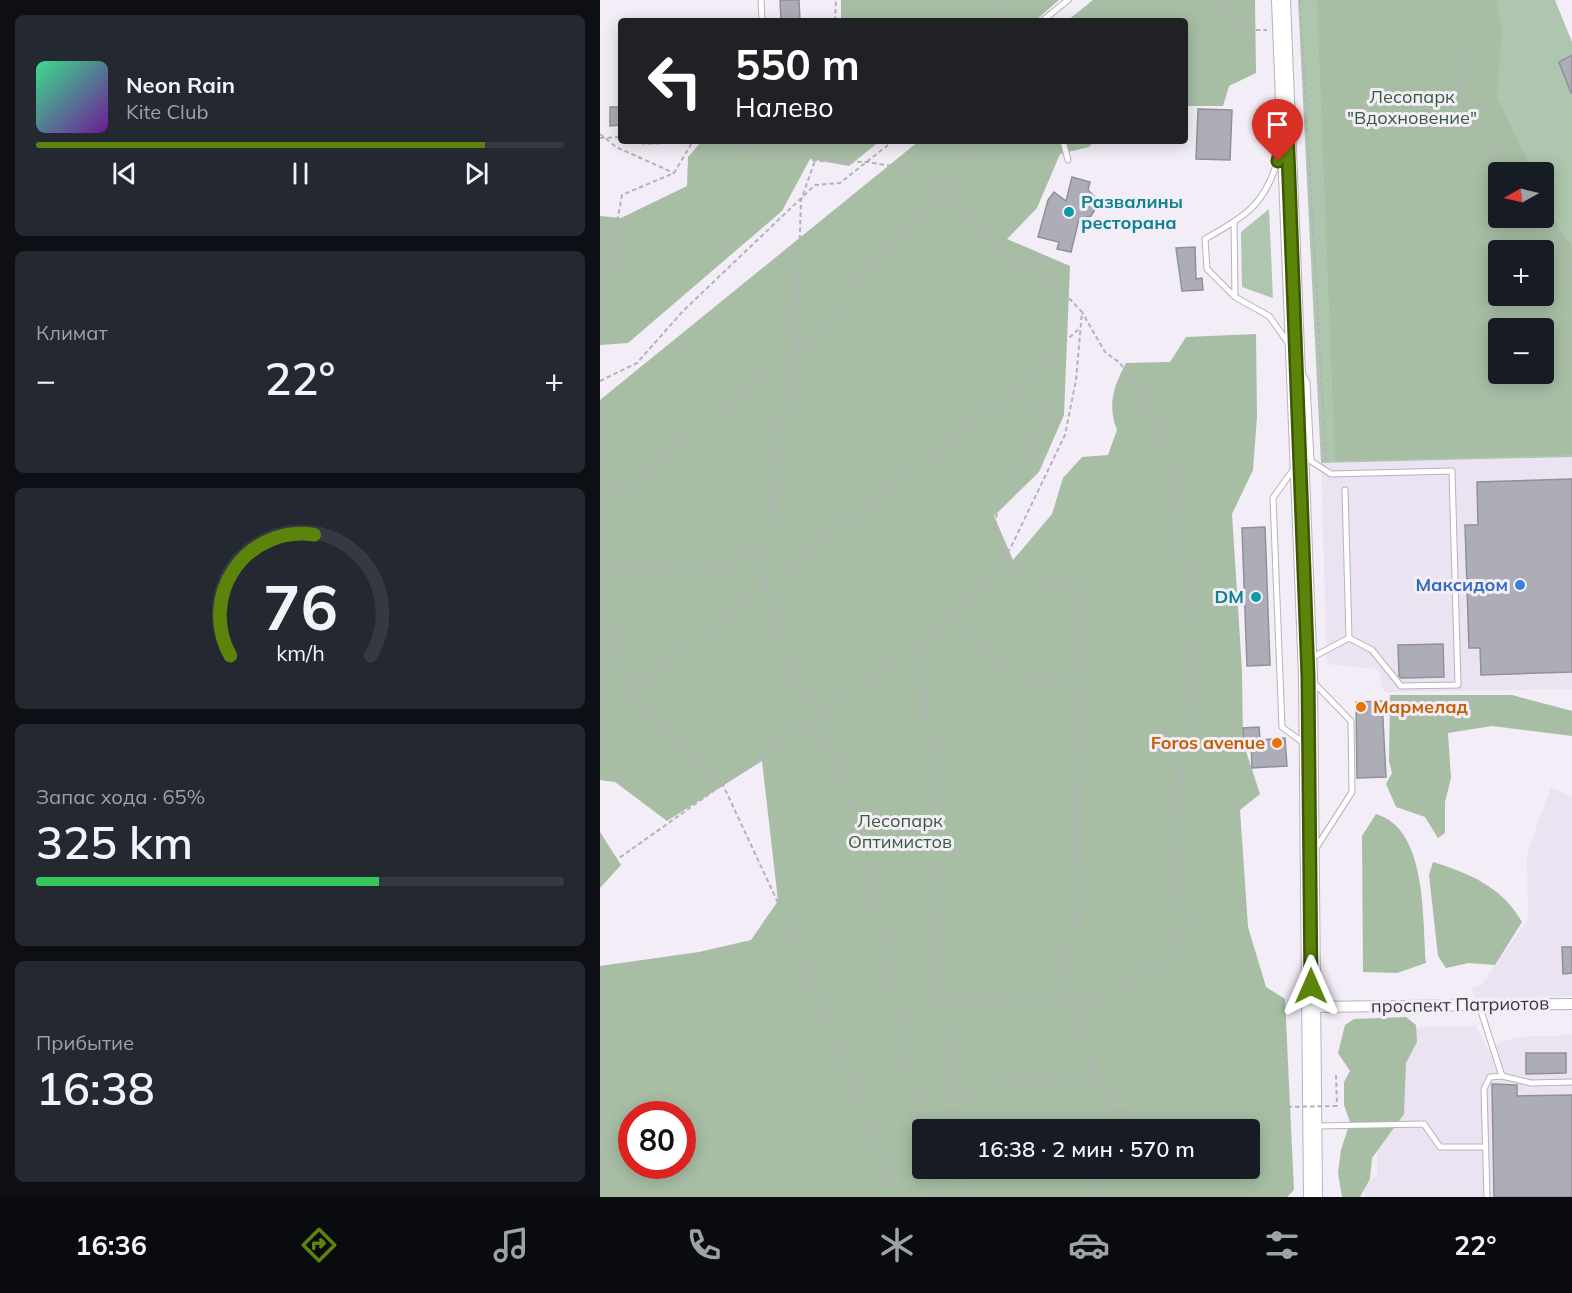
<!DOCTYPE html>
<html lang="ru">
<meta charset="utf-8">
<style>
:root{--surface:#171b24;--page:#242831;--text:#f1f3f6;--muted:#9ea1a6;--line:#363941;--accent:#5c840a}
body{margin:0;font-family:Mulish,sans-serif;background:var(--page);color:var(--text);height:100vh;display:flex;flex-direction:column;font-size:22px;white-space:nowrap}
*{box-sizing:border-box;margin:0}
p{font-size:20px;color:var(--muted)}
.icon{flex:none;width:33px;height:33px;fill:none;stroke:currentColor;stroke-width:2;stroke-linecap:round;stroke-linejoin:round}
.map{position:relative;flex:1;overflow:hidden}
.details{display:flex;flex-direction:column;gap:15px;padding:15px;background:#0d0f14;width:600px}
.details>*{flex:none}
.top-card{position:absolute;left:18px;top:18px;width:570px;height:126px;border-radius:6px;box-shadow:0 3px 15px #0003;background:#202124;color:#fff;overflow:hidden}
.needle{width:39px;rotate:262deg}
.tools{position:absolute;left:888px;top:162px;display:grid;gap:12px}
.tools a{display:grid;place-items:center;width:66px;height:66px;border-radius:6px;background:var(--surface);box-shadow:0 3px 15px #0003;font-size:30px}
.speed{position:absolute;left:18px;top:1101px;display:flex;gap:12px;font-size:30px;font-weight:700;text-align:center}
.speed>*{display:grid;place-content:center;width:78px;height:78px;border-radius:50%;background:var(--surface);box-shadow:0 3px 15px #0003;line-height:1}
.speed .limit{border:9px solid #d22;background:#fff;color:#111}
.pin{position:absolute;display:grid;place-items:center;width:51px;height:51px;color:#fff;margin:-62px -26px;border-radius:50% 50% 50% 0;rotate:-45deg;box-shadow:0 0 6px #0007}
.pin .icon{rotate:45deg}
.me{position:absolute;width:66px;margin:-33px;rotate:0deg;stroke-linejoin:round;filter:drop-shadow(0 0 4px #0008)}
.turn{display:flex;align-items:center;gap:21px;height:126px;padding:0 18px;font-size:27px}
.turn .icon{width:78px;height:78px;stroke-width:2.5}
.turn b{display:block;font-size:42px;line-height:51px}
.big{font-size:45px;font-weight:600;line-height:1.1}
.details .tile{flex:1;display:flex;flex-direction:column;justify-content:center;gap:9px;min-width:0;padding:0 21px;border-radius:9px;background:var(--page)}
.details .dial{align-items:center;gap:0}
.dial svg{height:156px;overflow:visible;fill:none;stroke:var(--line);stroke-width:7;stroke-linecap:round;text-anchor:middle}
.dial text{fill:var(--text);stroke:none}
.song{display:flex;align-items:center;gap:18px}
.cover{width:72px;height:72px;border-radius:9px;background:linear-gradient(135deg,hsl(150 70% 55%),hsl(280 70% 35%))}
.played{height:6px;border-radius:3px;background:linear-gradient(90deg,var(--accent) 85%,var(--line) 85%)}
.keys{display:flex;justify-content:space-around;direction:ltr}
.heat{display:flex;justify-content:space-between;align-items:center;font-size:33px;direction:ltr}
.charge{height:9px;border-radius:4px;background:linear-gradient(90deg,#34c759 65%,var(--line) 0)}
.trip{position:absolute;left:312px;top:1119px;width:348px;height:60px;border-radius:6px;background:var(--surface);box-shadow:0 3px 15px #0003;font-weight:600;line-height:60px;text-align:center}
.dock{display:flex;height:96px;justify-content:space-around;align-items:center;background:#090b0e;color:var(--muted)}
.dock .icon{width:42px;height:42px}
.dock .current{color:var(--accent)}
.dock b{font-size:27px;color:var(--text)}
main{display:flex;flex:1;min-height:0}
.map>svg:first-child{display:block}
.built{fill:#ebe2f2}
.green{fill:#afc6ae;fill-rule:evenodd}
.forest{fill:#a7bea5;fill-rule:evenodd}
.building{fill:#adadb7;stroke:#909099;stroke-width:1.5}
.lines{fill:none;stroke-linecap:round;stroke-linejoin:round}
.service-casing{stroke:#b8b3bc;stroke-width:7}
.minor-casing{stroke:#b8b3bc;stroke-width:12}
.trunk-casing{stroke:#b8b3bc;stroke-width:20}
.path{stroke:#b5b1b9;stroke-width:2;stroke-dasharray:4.5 3;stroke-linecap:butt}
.service{stroke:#fff;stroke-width:5}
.minor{stroke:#fff;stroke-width:10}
.trunk{stroke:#fff;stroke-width:18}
.path-bridge{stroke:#b5b1b9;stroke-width:2;stroke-dasharray:4.5 3;stroke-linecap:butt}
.route-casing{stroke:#3c5606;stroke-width:15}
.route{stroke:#5c840a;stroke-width:10}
.culture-dot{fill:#0f9aa8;stroke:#f2edf6;stroke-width:2}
.shop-dot{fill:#3f7fe0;stroke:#f2edf6;stroke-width:2}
.food-dot{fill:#e8710a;stroke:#f2edf6;stroke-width:2}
.labels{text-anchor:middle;stroke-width:6;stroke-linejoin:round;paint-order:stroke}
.park-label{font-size:18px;fill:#385c37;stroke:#f2edf6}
.culture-label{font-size:18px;font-weight:bold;fill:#0d838f;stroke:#f2edf6;text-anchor:start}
.shop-label{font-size:18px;font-weight:bold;fill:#366cbe;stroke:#f2edf6;text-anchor:end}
.food-label{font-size:18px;font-weight:bold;fill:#c56008;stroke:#f2edf6;text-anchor:start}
.street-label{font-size:18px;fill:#39373b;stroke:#f2edf6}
</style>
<main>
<section class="details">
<div class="tile">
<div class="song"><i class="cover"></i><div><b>Neon Rain</b><p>Kite Club</p></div></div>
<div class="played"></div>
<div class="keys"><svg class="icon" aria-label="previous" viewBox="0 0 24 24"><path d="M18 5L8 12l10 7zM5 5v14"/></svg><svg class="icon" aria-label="pause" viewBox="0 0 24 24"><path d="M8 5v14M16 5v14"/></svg><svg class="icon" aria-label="next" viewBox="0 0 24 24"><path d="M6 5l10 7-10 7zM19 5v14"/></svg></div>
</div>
<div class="tile"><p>Климат</p>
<div class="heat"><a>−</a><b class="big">22°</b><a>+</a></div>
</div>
<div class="tile dial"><svg viewBox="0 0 100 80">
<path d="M14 69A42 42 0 1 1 86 69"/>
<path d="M14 69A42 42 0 0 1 57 7" stroke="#5c840a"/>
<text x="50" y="56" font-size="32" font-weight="700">76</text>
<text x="50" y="72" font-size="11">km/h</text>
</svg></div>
<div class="tile"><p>Запас хода · 65%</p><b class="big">325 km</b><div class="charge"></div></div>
<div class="tile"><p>Прибытие</p><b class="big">16:38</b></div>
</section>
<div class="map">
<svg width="972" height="1197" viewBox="0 0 972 1197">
<rect width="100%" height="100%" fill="#f2edf6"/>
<path class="built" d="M972 457V689L787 692 782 689 780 674 776 669 727 664 721 463Z
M951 787 972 797V996L875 998 872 987 881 986 928 919 927 854Z
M876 1026 887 1048 916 1037 972 1035V1197H765V1186L777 1175V1120L800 1028Z"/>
<path class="green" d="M698 0H955L972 42V55L960 62 972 94V457L721 463ZM898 172H944V218H898ZM898 250H944V296H898ZM898 328H944V374H898Z
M669 209 673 298 642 287 641 232Z"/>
<path class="forest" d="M241 0H459L437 19 427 21H241Z
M493 0H655L656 73 629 86 623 106H585V21H467Z
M717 0H896L902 27 897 97 933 172H898V218H944V196L958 227 972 247V455L735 461ZM944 250V296H898V250ZM944 328V374H898V328Z
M102 141H280L249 166 210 159 182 211 28 343 0 345V216L21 218 87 186 88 157Z
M319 141H494L489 147 460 154 437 208 407 239 470 266 464 415 439 472 394 516 413 560 452 514 463 478 482 457 508 455 517 430C507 405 514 385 526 363L570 362 586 337 656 334 657 417 653 470 632 514 642 670 643 742 660 794 640 810 648 927 666 987 685 999 694 1190 687 1197H0V966L99 952 151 940 178 901 162 761 67 821 15 782 0 780V400ZM32 1114H82V1166H32ZM322 1130H650V1168H322Z
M790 695H912L972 711V736L892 726 848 733 851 778 845 802V833L838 838 825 817 796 807 786 784 792 773 789 761Z
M776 814C828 829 822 920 826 963L797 973 763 972 762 836Z
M0 832 21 865 0 888Z
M833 862C871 874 902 887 922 922L895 965 869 963 846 968 838 956 829 875Z
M806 1017 816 1025 817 1042 806 1063 804 1114 772 1158 770 1179 760 1197H742L738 1173 741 1150 750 1122 744 1105V1082L750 1071 738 1053 745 1025 754 1019Z"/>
<path class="building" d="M180 0H199L200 21H181Z
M972 55V92L971 93 959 62Z
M10 107H21V125L10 126Z
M598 109 632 110 630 160 596 159Z
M472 177 490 182 488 190 496 198V208L491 216 479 219 471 252 457 249 459 242 438 237 448 200 454 192 466 201Z
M595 247 596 279 602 278 603 290 582 291 576 248Z
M972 479V672L881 675 880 648H869L865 525H878L877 482Z
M665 527 670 665 647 666 642 528Z
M843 644 844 677 801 678 799 676 798 645Z
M782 701 786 777 757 778 756 702Z
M659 727 660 740 685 738 687 766 652 768 651 741H644L643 728Z
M962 947H972V973L963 974Z
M926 1053H966V1073L926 1074Z
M892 1084 917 1085V1096L972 1095V1197H894Z"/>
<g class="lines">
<defs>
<path id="service" d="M161 0 162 21
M442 21 468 0
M463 141 468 160
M680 152C667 203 649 214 605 239L607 269 635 297 669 316 689 344
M634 223 635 297
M702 373 707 382 711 461 731 474 852 471 858 685 801 686 772 650 749 638 711 658
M695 467 673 498 682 727 705 744
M745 490 749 638
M713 682 751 721 752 792 716 848
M879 1005 902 1076 890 1077 884 1089 887 1197
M902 1076 931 1083 972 1082
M717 1126 824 1124 840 1147H886"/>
<path id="minor" d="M711 1007 972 1004"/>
<path id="trunk" d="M681 0 708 676 713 1197"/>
</defs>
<use href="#service" class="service-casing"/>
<use href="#minor" class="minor-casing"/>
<use href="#trunk" class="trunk-casing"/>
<path class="path" d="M614 0 651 30H667
M700 0 726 461
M235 21 236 0
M395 21 399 0
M861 51 858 75 861 108 883 126 909 172
M0 134 16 147 74 173
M0 138 21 137
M33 141 45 144 101 141
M222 141 201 200 196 353 171 476 165 584 190 671 218 715 261 829 322 1132
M944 217C957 232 959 255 972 272
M0 317 22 195 74 173 93 141
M0 381 37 363 83 311 215 185 240 183 293 141
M415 386 427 401 441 403 458 417C428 436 440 439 427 465 420 479 406 489 400 503 379 561 438 586 484 589L483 637 488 704 480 723
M0 458 6 513 2 568 3 610 33 692 68 738 123 785 187 922 300 1197
M0 500 44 477 114 415 196 353 360 168 367 141
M0 568 107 573 165 546
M349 619C381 652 417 682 464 686L476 699 479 725 473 765V928L465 959 470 992 491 1055 485 1072 469 1077 389 1087 350 1100
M322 643 338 871 341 986 354 1130
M33 692 165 584 371 426 480 328
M0 868 22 856 322 643 395 571 411 547 465 435 476 380 482 312 447 275 394 250 343 187 309 169 268 162 217 161 117 141
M343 1002 426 999 473 1000 506 995 566 958 586 922 579 889 576 836 590 690 600 633 577 524 578 485 564 443 538 389 520 363 505 352 482 312
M491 1055 497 1077 532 1130
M736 1075 737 1106
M680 1107V1132
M330 1168 336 1197
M359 1168 363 1197
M489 1197 503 1168"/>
<use href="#service" class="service"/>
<use href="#minor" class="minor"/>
<use href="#trunk" class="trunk"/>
<path class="path-bridge" d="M680 1107 737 1106"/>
</g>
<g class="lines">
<defs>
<path id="route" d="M678 161 687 127 708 676 711 986"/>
</defs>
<use href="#route" class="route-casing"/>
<use href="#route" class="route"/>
</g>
<g class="culture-dot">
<circle cx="469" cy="212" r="6"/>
<circle cx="656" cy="597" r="6"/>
</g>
<circle class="shop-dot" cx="920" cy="585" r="6"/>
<g class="food-dot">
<circle cx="761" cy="707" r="6"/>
<circle cx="677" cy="743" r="6"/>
</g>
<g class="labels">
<g class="park-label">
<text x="812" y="103">Лесопарк<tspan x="812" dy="21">"Вдохновение"</tspan></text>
<text x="300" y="827">Лесопарк<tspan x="300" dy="21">Оптимистов</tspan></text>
</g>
<g class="culture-label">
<text x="481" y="208">Развалины<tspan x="481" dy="21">ресторана</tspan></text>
<text x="644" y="603" text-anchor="end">DM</text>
</g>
<g class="shop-label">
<text x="908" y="591">Максидом</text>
</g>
<g class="food-label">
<text x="773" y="713">Мармелад</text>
<text x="665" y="749" text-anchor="end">Foros avenue</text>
</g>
<g class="street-label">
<text transform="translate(860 1005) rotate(-1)" y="6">проспект Патриотов</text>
</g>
</g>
</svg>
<div class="tools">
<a><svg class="needle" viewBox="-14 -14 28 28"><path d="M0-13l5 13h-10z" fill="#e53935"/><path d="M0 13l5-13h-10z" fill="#9ea1a6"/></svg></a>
<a>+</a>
<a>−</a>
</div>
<div class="speed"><div class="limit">80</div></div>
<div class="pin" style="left:678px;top:161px;background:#d93025"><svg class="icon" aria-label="arrive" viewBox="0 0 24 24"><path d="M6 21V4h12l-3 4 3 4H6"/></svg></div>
<svg class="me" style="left:711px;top:986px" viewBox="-20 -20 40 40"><path d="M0-17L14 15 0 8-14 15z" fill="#5c840a" stroke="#fff" stroke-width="4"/></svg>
<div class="trip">16:38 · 2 мин · 570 m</div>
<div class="top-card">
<div class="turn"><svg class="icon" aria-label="left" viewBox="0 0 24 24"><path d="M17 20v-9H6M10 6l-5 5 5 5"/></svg><div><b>550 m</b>Налево</div></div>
</div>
</div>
</main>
<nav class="dock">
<b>16:36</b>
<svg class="icon current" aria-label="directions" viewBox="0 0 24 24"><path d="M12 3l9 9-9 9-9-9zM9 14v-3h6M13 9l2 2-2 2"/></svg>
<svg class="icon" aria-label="music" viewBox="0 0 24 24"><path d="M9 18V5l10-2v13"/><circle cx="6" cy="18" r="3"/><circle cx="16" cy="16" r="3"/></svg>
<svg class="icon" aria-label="phone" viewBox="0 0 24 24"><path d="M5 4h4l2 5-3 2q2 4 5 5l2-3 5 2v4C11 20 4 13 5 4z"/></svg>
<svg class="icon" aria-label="climate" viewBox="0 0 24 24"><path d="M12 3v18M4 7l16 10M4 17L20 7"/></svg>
<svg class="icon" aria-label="car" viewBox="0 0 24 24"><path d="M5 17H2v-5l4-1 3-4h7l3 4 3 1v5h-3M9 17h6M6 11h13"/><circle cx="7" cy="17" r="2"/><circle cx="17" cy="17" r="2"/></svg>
<svg class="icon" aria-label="filters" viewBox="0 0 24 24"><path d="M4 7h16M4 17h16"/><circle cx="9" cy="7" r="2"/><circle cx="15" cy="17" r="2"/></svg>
<b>22°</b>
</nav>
